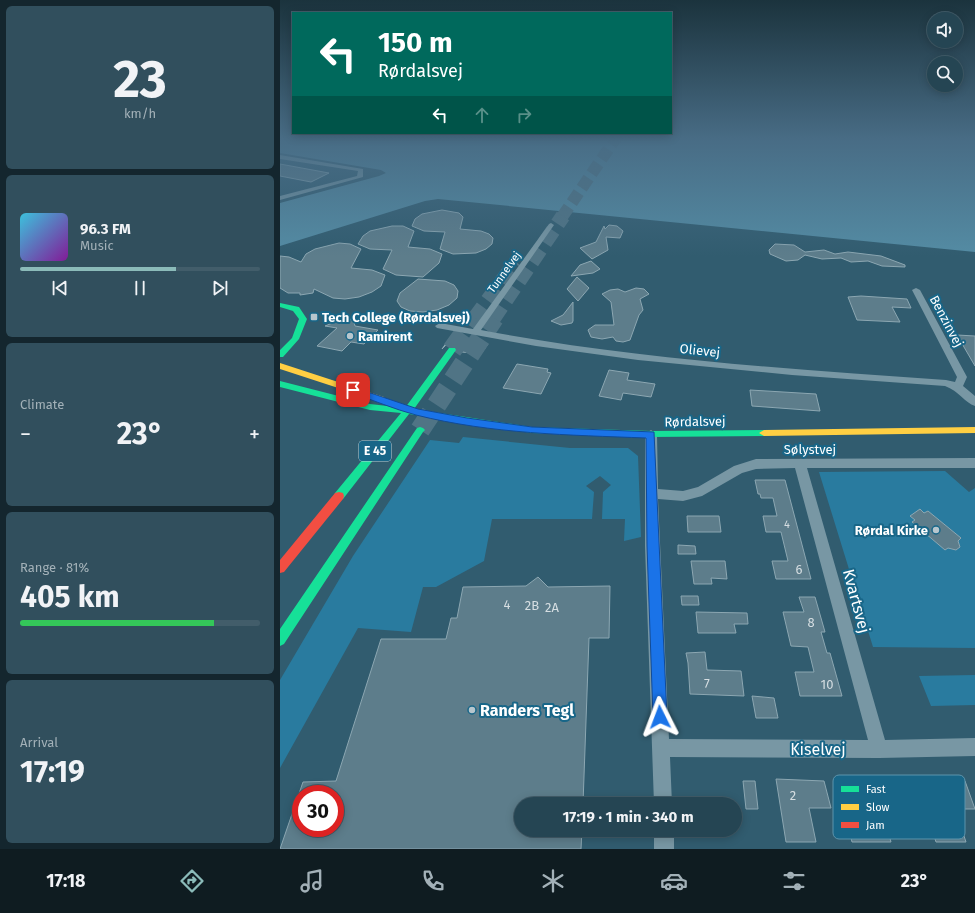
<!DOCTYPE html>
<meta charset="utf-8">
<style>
:root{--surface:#254553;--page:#314f5d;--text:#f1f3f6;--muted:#a3b1b8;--line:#425d6a;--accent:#8bbbb9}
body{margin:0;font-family:"Fira Sans",sans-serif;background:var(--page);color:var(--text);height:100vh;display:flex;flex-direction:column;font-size:15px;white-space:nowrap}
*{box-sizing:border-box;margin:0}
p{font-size:13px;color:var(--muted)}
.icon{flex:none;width:22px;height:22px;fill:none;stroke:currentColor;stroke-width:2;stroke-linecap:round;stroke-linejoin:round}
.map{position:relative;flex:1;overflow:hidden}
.drawer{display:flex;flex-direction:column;gap:6px;padding:6px;background:#14262e;width:280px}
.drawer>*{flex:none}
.hud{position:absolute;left:12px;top:12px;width:380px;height:122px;border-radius:0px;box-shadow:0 2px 10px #0003,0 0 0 1px var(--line);background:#00695c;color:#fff;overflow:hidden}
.tools{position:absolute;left:647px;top:12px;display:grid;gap:8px}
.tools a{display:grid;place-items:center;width:36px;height:36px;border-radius:50%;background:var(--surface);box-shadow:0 2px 10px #0003,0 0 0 1px var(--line);font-size:20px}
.speed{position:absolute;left:12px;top:785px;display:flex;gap:8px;font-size:20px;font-weight:700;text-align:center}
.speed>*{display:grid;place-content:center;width:52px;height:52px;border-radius:50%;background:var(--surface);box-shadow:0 2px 10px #0003,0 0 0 1px var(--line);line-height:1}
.speed .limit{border:6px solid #d22;background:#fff;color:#111}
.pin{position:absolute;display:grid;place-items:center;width:34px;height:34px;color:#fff;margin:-17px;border-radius:8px;box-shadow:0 2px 6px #0006}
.me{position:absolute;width:44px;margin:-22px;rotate:357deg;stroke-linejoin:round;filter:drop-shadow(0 0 3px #0008)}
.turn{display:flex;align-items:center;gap:14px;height:84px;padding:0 20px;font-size:18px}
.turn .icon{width:52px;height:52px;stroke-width:2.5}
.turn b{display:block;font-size:28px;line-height:34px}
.lanes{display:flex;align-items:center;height:38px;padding:0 20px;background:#0003;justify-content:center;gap:20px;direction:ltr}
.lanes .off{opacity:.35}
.big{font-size:30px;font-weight:700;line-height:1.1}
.drawer .widget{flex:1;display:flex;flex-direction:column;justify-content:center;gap:6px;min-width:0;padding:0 14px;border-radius:6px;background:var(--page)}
.drawer .dial{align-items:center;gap:0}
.dial b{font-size:52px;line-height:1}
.song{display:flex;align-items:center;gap:12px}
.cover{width:48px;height:48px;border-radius:6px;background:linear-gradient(135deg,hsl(190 70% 55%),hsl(290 70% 35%))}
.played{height:4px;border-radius:2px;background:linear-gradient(90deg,var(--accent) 65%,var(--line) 65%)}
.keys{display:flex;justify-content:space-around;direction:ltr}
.heat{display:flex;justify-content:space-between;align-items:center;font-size:22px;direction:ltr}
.charge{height:6px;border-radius:3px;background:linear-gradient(90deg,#34c759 81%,var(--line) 0)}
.trip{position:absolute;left:234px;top:797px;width:228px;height:40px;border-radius:20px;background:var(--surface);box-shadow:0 2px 10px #0003,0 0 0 1px var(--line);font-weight:700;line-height:40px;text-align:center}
.tabs{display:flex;height:64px;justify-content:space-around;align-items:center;background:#0f1c21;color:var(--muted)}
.tabs .icon{width:28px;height:28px}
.tabs .current{color:var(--accent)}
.tabs b{font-size:18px;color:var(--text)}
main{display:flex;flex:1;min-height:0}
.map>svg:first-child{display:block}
.green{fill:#297b9f}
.water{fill:#548ca4}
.building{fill:#5d7d8b;stroke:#8ca7b2;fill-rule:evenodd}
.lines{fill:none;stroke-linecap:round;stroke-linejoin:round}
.highway-tunnel-far2{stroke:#507485;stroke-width:12;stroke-dasharray:12 5.5;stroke-linecap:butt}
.highway-tunnel-far1{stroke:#507485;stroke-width:15;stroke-dasharray:15 8;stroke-linecap:butt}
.highway-tunnel{stroke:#507485;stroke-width:20;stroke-dasharray:20 10;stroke-linecap:butt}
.street{fill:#7897a4;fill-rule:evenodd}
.fast{fill:#16e098;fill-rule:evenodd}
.slow{fill:#ffcf43;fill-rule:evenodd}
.jam{fill:#f24e42;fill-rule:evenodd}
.route{fill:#1a73e8;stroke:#114b97}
.poi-dot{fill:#b7c6cd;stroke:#186688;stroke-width:1.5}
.labels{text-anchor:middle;stroke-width:4;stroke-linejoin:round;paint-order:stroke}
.far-street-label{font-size:11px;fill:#fff;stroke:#186688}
.number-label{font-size:11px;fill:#d6dee2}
.shield{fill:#186688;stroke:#bad1db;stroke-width:1}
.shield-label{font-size:12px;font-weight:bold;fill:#fff}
.poi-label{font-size:13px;font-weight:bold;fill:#fff;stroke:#186688;text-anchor:start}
.street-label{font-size:13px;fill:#fff;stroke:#186688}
.near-number-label{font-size:13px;fill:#d6dee2}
.near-street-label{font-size:16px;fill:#fff;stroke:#186688}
.near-poi-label{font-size:16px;font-weight:bold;fill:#fff;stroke:#186688;text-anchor:start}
.key{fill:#186688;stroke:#5d94ac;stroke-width:1}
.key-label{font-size:11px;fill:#fff}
</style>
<main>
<section class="drawer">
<div class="widget dial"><b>23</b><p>km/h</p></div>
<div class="widget">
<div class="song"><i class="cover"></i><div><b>96.3 FM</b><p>Music</p></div></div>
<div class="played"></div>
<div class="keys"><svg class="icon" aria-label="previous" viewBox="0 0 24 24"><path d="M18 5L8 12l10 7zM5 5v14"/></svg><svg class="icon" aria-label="pause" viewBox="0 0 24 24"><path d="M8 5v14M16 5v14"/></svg><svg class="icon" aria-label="next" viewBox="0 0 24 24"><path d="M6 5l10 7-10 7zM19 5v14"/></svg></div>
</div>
<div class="widget"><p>Climate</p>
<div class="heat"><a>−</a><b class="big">23°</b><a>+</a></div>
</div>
<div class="widget"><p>Range · 81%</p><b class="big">405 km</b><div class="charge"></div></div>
<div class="widget"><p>Arrival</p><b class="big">17:19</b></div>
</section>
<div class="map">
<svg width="695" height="849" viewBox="0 0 695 849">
<rect width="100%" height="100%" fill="#315c6f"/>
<path class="green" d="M183 437 290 448H348L358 456 361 537 344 541 345 519H322L323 492 331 485 320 476 306 486 314 492 312 519H212L204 561 156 587H143L131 632 78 628 0 768V680L73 556 150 440 179 443Z
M665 471 689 492 695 488V648L593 647 539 472Z
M695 675V705L651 706 639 676Z"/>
<path class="water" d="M0 138H695V252L158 199 145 201 0 246V203L99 176 106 173 101 170 0 153Z"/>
<path class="building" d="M0 164 49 173 31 182 0 176Z
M162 210 179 213 183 217 180 229 201 231 209 234 213 238 212 244 206 249 196 253 173 254 160 249 165 232 144 231 132 226 135 219 142 214Z
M329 225 337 226 343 231 340 238 326 237 328 250 312 259 300 248 316 242 324 226 325 229Z
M112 226H123L134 231 128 247 150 249 162 254 159 263 143 277 116 275 103 269 112 250 90 249 78 244 83 236 90 231Z
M59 243 70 244 81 249 71 268 92 270 105 275 101 286 92 292 79 297 65 299 53 298 34 289 33 293 20 295V293H8L0 288V256L9 257 21 262 26 254 35 249Z
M495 244 514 245 525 252 544 250 555 254 568 252 601 256 625 265V267L602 266 588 261 571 262 561 258 542 259 525 255 518 260 506 261 490 254 489 250Z
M311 261 320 269 313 273 291 276 300 265Z
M297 277 309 288 298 301 287 289Z
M138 279 165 281 174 285 178 291 177 298 169 305 157 310 143 312 130 311 121 307 117 301 120 293Z
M356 288 364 289 369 294 360 299 363 310 359 315 350 340 343 342 336 341 333 337 322 339 311 337 308 330 315 325H334L331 302 322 294 330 290 338 289 345 292Z
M581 296 627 299 631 308 612 307 620 322 577 320 568 297Z
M293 302V321L292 323 281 325 271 321 283 315Z
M73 319 75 326 98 330 84 344 71 342 62 351 37 346 57 328 45 326 60 320Z
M677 335 695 336V366Z
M169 339 208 344 201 354 182 352V349L179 345 172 343 166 345 162 349Z
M237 364 268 369 267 372 271 373 261 394 223 388Z
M329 370 349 373 347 380 375 384 371 397 343 393 341 400 319 396Z
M470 390 536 394 540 411 472 406Z
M475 480H505L531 579H496L492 561H508L501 532H486L483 516H497L493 498H481L480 494H478Z
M640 509 644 513 648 511 681 538 678 541 680 547 676 550 668 548 665 550 632 522 635 520 630 516Z
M407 516H439L441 532H408Z
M398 545 415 546 416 554H398Z
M411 561H445L447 579 431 578 432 584H414Z
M258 577 268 587 330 586 329 638H309L303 804H241V830H302L301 849H0L23 782 56 781 101 639H166L171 618H177L183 587 246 586ZM21 794H55V828H21Z
M401 596H418L419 605H402Z
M519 597H535L545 632H541L547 653H550L562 696H520L515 672H534L528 647 511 646 503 612H524Z
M416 612 467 613 468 624H454L456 633H418Z
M425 652 427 670 461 671 464 696 410 694 408 663 406 653Z
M472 696 494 698 498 718H476Z
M496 779 544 781 551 808H529L536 842H506Z
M566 779H594L595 782 615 781 624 809H602L611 842H572L564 809H573Z
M636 779 685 781 695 809H675L686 842H656Z
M463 781H475L478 809H466Z"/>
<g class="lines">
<path class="highway-tunnel-far2" d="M282 217 336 138"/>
<path class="highway-tunnel-far1" d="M194 319 236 262
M213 319 283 216"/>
<path class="highway-tunnel" d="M172 350 195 318
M140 430 214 318"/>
<path class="street" d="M0 155 83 169V177L0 200V196L77 176 78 171 0 159Z
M271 223 274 225 201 330C354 359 510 369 666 380L675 382 677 377 632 290 636 288 640 290 687 377 683 386 695 396V406C685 403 679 391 665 386L512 375 358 360 256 346 157 328 155 326 160 323 193 329 269 224Z
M371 430 377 434 378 489 403 491 418 487 454 466 476 459 695 458V468H527L605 740 695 738V756L599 758 390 757 392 804H374L365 546V434ZM515 468 588 740 389 739 378 499 403 501 422 496 462 473 476 469Z
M374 830H394V849H374Z"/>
<path class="fast" d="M0 303 19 307 27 319 19 339 3 357H0V350L12 338 19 319 13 311 0 307Z
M169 348H175L176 350 134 409 252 427 371 431 484 430 489 433 484 436 371 437 252 433 129 414 63 499 59 500 55 499 54 496 55 493 121 413 90 410 0 387V381L90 404 125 408Z
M140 427 143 428 145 430 143 432 4 644 0 646V629L137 428Z"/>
<path class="slow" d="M0 363 104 397 105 399 101 402 98 401 0 369Z
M695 427V433L484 436 479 433 484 430Z"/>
<path class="jam" d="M59 492 63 493 64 496 63 499 4 572 0 573V560L55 493Z"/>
</g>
<linearGradient id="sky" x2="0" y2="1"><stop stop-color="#1b333d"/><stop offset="0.54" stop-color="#486c85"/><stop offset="1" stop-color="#486c85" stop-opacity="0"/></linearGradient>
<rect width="695" height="257" fill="url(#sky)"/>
<path class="route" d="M73 387 138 409 187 418 252 427 374 432 387 717 385 722 380 724 375 722 373 717 367 546 366 438C289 435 212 434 136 415 114 409 92 400 70 392L69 390Z"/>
<g class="poi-dot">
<rect x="30" y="313" width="8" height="8" rx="2"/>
<circle cx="70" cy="336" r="4"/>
<circle cx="656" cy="530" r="4"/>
<circle cx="192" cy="710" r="4"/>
</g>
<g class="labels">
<g class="far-street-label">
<text transform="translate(224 272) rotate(-54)" y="4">Tunnelvej</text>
</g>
<g class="number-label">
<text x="507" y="528">4</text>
</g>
<rect class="shield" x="79" y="441" width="32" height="20" rx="3"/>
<g class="shield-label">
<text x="95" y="455">E 45</text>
</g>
<g class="poi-label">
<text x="42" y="322">Tech College (Rørdalsvej)</text>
<text x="78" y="341">Ramirent</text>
<text x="648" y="535" text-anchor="end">Rørdal Kirke</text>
</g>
<g class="street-label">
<text transform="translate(667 321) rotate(62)" y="5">Benzinvej</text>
<text transform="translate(420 350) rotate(6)" y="5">Olievej</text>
<text transform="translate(415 421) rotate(-1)" y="5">Rørdalsvej</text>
<text x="530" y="454">Sølystvej</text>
</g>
<g class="near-number-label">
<text x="519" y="574">6</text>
<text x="227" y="609">4</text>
<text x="252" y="610">2B</text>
<text x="272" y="612">2A</text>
<text x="531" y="627">8</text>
<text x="427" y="688">7</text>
<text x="547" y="689">10</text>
<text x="513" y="800">2</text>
</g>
<g class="near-street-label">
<text transform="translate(577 601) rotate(75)" y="6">Kvartsvej</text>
<text x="538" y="755">Kiselvej</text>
</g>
<g class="near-poi-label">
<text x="200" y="716">Randers Tegl</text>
</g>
</g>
<rect x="553" y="775" width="132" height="64" rx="6" class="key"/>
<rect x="561" y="786" width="18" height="6" fill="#16e098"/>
<rect x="561" y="804" width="18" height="6" fill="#ffcf43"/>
<rect x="561" y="822" width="18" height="6" fill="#f24e42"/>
<g class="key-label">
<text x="586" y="793">Fast</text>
<text x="586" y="811">Slow</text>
<text x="586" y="829">Jam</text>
</g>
</svg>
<div class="tools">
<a><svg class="icon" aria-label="sound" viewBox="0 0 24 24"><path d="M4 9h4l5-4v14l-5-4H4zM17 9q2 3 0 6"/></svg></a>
<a><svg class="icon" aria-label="search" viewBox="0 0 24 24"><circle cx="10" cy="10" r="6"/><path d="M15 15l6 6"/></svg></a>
</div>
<div class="speed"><div class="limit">30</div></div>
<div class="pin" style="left:73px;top:390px;background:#d93025"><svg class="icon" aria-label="arrive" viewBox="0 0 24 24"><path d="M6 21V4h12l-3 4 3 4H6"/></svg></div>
<svg class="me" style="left:380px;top:717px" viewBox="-20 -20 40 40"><path d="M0-17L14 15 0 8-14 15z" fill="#1a73e8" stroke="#fff" stroke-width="4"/></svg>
<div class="trip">17:19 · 1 min · 340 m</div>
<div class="hud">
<div class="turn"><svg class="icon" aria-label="left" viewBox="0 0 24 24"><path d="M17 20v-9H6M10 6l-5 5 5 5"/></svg><div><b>150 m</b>Rørdalsvej</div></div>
<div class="lanes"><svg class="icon" aria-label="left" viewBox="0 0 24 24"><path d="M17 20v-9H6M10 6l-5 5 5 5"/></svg><svg class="icon off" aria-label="ahead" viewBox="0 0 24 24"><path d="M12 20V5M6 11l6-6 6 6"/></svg><svg class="icon off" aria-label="right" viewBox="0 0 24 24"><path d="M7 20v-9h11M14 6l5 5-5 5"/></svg></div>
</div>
</div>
</main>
<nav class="tabs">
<b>17:18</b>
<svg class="icon current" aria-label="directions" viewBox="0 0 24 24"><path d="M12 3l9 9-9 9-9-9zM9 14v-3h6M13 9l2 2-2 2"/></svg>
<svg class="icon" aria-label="music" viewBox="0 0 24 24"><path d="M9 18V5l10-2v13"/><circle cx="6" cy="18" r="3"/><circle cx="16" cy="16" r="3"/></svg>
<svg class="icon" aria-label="phone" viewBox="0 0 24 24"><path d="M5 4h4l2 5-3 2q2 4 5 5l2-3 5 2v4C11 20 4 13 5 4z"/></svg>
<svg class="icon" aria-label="climate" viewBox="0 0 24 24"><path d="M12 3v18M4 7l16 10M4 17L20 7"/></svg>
<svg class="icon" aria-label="car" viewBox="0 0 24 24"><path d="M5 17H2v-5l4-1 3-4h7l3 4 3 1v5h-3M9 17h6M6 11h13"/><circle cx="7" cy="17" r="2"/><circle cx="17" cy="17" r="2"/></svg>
<svg class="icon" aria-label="filters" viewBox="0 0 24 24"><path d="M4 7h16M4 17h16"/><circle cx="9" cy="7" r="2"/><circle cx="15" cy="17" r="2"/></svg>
<b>23°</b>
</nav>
